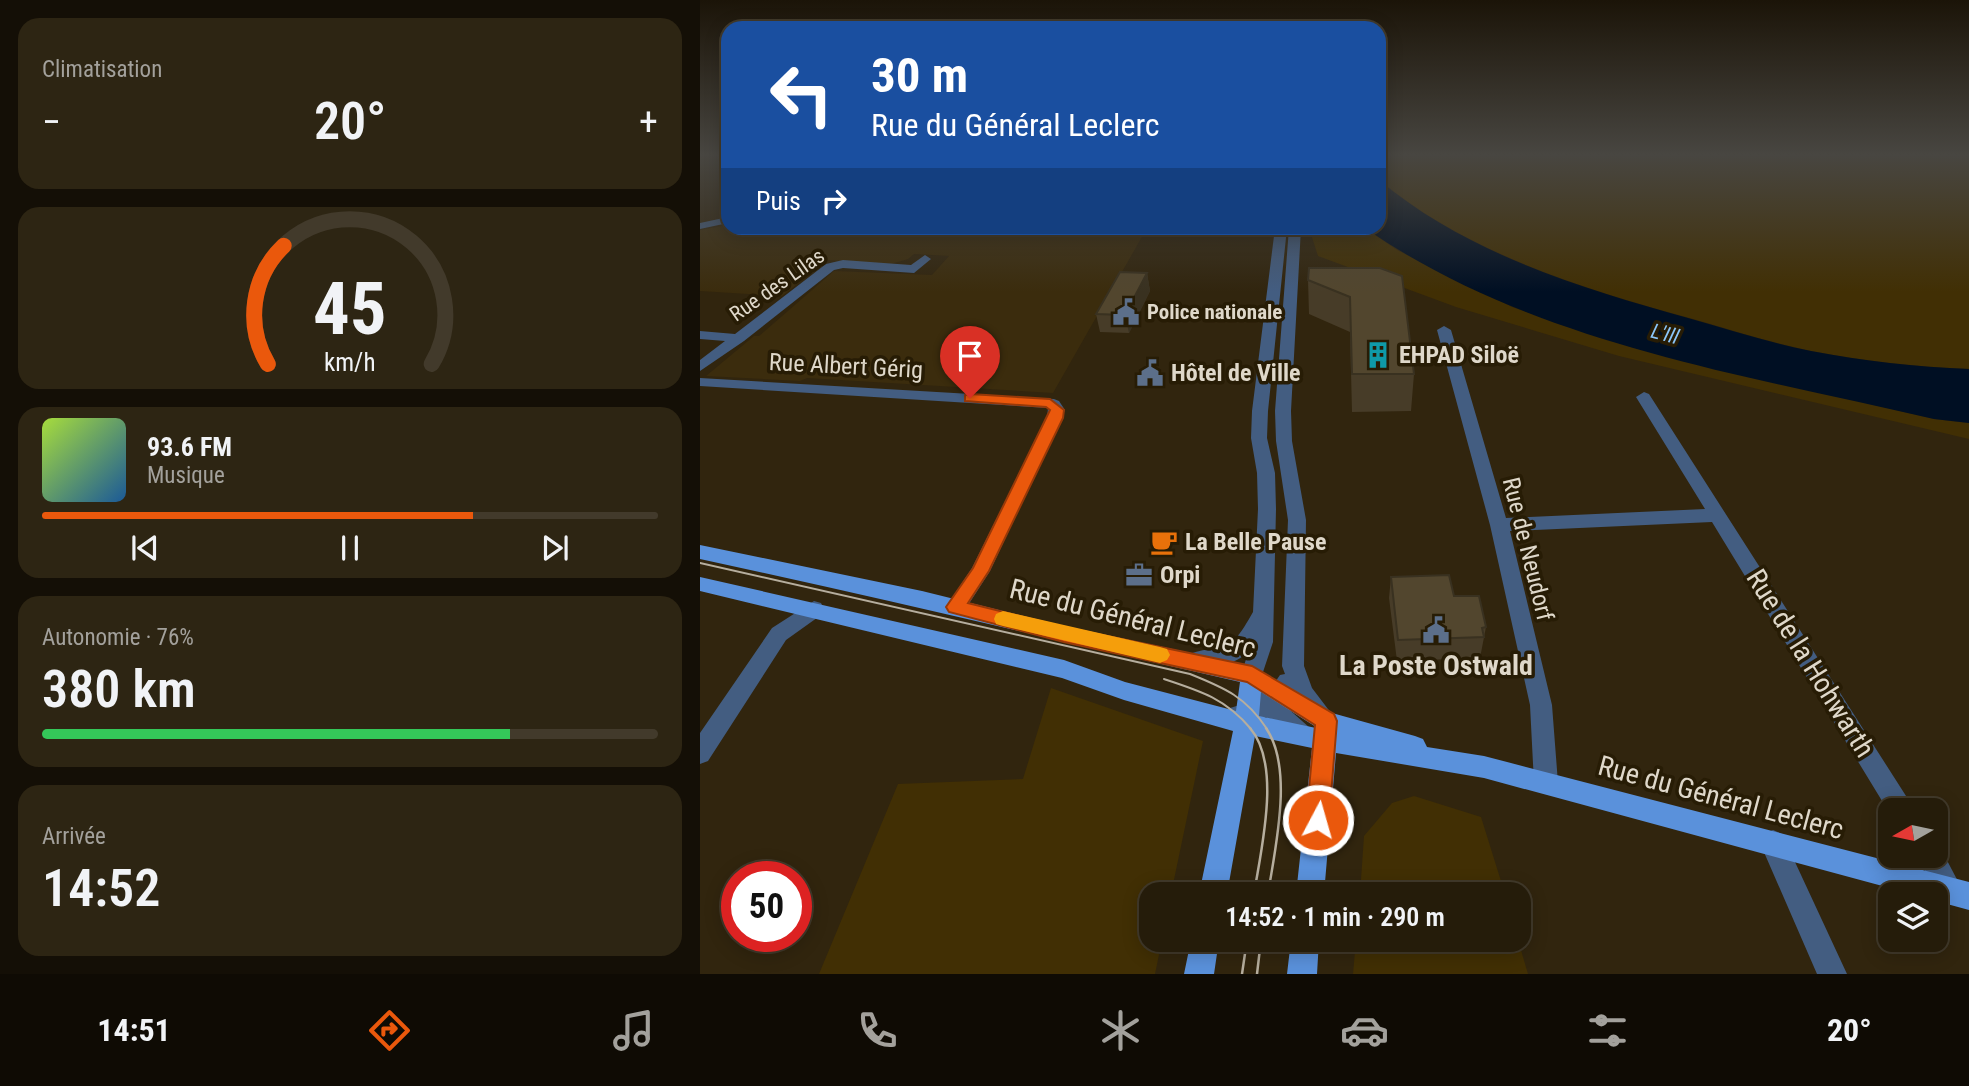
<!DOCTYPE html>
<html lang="fr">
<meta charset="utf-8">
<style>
:root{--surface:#251c0a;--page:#2d2513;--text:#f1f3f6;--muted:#a3a19c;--line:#423a2b;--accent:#ea580c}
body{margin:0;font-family:"Roboto Condensed",sans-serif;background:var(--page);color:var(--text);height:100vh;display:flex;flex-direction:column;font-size:26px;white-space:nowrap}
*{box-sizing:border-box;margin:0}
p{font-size:23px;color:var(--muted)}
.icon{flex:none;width:38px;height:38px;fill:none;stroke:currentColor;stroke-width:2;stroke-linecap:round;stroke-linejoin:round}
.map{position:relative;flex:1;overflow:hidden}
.side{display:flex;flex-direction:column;gap:18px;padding:18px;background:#140f06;width:700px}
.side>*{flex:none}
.hud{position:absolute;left:21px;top:21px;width:665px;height:214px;border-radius:21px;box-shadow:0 4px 18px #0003,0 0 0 2px var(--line);background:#1a4fa0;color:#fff;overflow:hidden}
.needle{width:46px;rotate:261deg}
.buttons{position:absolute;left:1178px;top:798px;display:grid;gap:14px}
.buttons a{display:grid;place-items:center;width:70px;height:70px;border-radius:14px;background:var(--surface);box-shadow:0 4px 18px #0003,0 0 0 2px var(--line);font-size:35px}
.speed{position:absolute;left:21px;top:861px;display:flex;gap:14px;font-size:35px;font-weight:700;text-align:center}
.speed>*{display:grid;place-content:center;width:91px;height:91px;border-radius:50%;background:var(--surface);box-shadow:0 4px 18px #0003,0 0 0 2px var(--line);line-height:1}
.speed .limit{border:10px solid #d22;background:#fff;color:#111}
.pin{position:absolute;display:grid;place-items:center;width:60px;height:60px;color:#fff;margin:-72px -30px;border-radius:50% 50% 50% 0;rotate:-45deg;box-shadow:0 0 7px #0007}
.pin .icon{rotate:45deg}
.me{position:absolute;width:77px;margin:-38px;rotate:6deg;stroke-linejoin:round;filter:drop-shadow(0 0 5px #0008)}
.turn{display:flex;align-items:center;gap:24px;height:147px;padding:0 35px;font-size:32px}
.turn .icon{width:91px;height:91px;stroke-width:2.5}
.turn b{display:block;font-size:49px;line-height:60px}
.then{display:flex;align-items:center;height:66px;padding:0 35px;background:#0003;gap:14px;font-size:26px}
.big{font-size:52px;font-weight:600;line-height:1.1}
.side .card{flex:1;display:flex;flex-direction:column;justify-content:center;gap:10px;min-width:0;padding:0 24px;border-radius:21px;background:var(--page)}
.side .dial{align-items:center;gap:0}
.dial svg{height:182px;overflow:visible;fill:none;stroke:var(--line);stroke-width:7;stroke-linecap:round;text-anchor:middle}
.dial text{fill:var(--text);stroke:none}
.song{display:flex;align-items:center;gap:21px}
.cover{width:84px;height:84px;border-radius:10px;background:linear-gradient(135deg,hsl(80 70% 55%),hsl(210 70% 35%))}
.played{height:7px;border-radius:4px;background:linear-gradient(90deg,var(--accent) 70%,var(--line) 70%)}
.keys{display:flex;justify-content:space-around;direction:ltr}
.heat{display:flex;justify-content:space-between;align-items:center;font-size:38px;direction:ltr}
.charge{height:10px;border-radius:5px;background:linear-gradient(90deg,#34c759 76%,var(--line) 0)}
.trip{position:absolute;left:439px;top:882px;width:392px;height:70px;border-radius:21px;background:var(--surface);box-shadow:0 4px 18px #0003,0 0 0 2px var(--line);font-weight:600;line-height:70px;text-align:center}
.menu{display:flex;height:112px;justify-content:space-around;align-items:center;background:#0f0b04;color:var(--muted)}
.menu .icon{width:49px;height:49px}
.menu .on{color:var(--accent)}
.menu b{font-size:32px;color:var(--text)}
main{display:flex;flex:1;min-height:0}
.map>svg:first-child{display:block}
.built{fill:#3b2c0d}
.green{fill:#412f04}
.water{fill:#000f23}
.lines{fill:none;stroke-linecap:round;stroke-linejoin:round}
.minor{fill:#435d81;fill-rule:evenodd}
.major{fill:#5a91db;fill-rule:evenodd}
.tram-far1{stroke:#b6ae9e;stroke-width:2}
.tram{stroke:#b6ae9e;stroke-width:2.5}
.wall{fill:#473c28}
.shaded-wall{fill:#393120}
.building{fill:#52462e;stroke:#393120;stroke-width:2}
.route{fill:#ea580c;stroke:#983908;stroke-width:2}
.slow{fill:#f59e0b}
.labels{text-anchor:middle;stroke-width:7;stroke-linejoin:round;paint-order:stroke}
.far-street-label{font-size:21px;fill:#dfd8ca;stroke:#271c05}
.far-poi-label{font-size:21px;font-weight:bold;fill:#dfd8ca;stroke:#271c05;text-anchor:start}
.far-water-label{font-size:21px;font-style:italic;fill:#8cc7fb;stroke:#271c05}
.poi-label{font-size:24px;font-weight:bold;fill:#dfd8ca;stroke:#271c05;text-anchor:start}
.street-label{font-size:24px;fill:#dfd8ca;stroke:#271c05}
.near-street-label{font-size:28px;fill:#dfd8ca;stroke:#271c05}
.near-poi-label{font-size:28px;font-weight:bold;fill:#dfd8ca;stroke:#271c05}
</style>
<main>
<section class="side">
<div class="card"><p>Climatisation</p>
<div class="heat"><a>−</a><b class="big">20°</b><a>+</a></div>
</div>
<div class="card dial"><svg viewBox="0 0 100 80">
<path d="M14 69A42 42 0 1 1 86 69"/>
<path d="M14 69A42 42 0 0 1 21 17" stroke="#ea580c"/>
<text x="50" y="56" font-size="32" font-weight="700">45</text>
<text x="50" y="72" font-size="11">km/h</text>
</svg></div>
<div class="card">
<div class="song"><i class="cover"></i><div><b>93.6 FM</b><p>Musique</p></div></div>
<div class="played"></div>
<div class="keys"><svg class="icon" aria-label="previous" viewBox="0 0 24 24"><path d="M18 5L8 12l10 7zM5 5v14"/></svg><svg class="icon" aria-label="pause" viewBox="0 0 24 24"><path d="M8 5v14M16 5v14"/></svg><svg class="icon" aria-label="next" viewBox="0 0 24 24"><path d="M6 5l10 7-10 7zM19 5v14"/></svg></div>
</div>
<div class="card"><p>Autonomie · 76%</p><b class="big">380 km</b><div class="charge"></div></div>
<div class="card"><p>Arrivée</p><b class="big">14:52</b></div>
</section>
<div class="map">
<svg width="1269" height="974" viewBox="0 0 1269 974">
<rect width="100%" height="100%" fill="#31250e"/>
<path class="built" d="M28 225V228H447L353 393 107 378 100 381 6 376 54 336H59L134 271 232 275 249 256 214 254 208 259 191 264 128 260 82 296 0 291V230Z"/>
<path class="green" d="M679 156H1269V369C1216 367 1163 361 1111 351 1071 343 1032 330 993 319 884 289 768 254 679 180Z
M609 228H665L697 250 812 307 931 347 1234 419 1269 423V439L919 356 756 307 618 256Z
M351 688 503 741 471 894H452V940H462L455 974H119L198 784 323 779Z
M714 796 781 817 805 894H660L664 836 692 803Z
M656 940H818L828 974H653Z"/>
<path class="water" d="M679 180C766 253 880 288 988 318 1028 329 1069 343 1111 351 1163 361 1216 367 1269 369V423L1234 419C1041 374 831 343 665 228H679Z"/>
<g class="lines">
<path class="minor" d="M28 217V223L0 229V223Z
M575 228H587L568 411 567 438 575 473 576 509 573 642 560 681 552 684 544 681 541 675 548 653C532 665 505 674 486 667L483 661 486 655C528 641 528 657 553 612L558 509 557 473 551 438 552 411Z
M589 228H601L591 411 592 441 606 520 604 666 612 688 631 713 627 720C611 726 599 709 592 695L584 705 610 728 614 735 610 742 602 745C588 740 574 729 566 717L538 725 530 722 526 715 530 708 556 700 554 695 557 688 565 685 571 688 580 675 585 674 582 666 588 520 576 441 575 411Z
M225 255 231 259 214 273 143 268 134 270 44 341 0 371V360L25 341 0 339V331L35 334 126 264 143 260 211 265Z
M744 326 751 330 806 518 1005 509 936 397 944 392 949 394 1215 810H1190V814L1012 522 810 531 852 705 858 783 855 791 846 794 837 791 834 783 830 705 790 525 737 330Z
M0 378 354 399 359 401 365 410 290 571 263 613 256 615 249 613 246 607 272 568 347 418 348 408 0 386Z
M114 601 121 603 124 609 121 615 86 640 8 761 0 764V733L72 628Z
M1073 830 1082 834 1147 974H1117L1060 843 1064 834Z
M1236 845 1240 847 1263 891 1259 901 1249 905 1239 901 1218 856H1236Z"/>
<path class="major" d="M0 545 222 591 364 626 552 666 632 713 715 736 723 739 727 747 784 756 1269 882V910L1236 901V894H1212L784 778 636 753 624 894H596L612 748 555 736 527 894H499L533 731 424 700 362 678 0 591V577L364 660 425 682 536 711 540 682C360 641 181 598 0 559ZM561 692 616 727V728L559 716Z
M491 940H519L514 974H484Z
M591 940H619L617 974H587Z"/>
<path class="tram-far1" d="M0 563 490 674C525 688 546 697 567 729
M464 679C501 691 526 699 551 729"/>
<path class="tram" d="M550 728C582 765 561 849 554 894
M566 728C594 769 575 848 568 894
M542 974 547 940
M557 974 561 940"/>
</g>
<path class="wall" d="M680 268 714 374 711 411 652 412 650 332 609 314 608 280Z
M447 273 450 291 429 333 400 332 396 314Z
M691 577 754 596 786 627 780 658 697 661 689 598Z"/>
<path class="shaded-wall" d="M447 273 450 291 429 333 425 315Z"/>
<path class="building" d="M609 268H680L702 276 714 374H652L650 297 608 280Z
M420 272 447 273 425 315 396 314Z
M749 575 754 596H779L786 627 782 628 784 637 698 640 691 577Z"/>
<linearGradient id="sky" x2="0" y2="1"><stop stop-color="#1b1408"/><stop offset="0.53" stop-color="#484641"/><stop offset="1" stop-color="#484641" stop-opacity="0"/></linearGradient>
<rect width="1269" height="292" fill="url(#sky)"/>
<path class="route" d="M270 394 350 399 364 410 363 418 289 571 268 603 364 627 552 666 634 714 637 721 629 820 626 828 618 831 609 828 606 820 615 725 547 682 364 642 249 612 246 607 273 568 350 410 346 407 265 401V395Z"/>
<path class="slow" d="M303 611 460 647 467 649 470 655 467 660 460 663 303 626 296 624 294 619 296 614Z"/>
<defs>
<symbol id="civic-bare" viewBox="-9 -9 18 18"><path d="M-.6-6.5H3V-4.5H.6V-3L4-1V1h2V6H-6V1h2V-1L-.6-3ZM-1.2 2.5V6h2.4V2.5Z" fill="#5c6f8a" stroke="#271c05" stroke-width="2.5" paint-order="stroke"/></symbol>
<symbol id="building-bare" viewBox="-9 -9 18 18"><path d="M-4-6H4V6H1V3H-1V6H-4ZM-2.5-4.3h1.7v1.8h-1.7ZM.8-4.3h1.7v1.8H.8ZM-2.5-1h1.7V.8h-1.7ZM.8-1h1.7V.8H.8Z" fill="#0f9aa8" stroke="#271c05" stroke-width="2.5" paint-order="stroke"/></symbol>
<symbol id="cafe-bare" viewBox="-9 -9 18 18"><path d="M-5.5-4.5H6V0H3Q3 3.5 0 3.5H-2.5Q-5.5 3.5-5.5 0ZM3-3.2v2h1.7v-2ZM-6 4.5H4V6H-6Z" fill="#e8710a" stroke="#271c05" stroke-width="2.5" paint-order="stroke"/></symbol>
<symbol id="office-bare" viewBox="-9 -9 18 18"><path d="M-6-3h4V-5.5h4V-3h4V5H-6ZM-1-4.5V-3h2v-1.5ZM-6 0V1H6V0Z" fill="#5c6f8a" stroke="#271c05" stroke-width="2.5" paint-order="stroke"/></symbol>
</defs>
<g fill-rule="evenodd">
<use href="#civic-bare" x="407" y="293" width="38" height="38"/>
<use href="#building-bare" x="659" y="336" width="38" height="38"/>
<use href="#civic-bare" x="431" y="354" width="38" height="38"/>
<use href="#cafe-bare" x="445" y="523" width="38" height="38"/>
<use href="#office-bare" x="420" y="556" width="38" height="38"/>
<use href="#civic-bare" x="717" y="611" width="38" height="38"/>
</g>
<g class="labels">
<g class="far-street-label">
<text transform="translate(77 285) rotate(-35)" y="7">Rue des Lilas</text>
</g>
<g class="far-poi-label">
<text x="447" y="319">Police nationale</text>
</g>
<g class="far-water-label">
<text transform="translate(965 334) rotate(15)" y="7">L'Ill</text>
</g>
<g class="poi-label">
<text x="699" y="363">EHPAD Siloë</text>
<text x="471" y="381">Hôtel de Ville</text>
<text x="485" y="550">La Belle Pause</text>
<text x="460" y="583">Orpi</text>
</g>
<g class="street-label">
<text transform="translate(146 366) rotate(3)" y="8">Rue Albert Gérig</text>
<text transform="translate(828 549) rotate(76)" y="8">Rue de Neudorf</text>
</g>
<g class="near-street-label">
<text transform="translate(433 618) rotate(14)" y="10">Rue du Général Leclerc</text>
<text transform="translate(1111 663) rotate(58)" y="10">Rue de la Hohwarth</text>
<text transform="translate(1021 797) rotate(15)" y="10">Rue du Général Leclerc</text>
</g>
<g class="near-poi-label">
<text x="736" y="675">La Poste Ostwald</text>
</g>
</g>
</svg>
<div class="buttons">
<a><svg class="needle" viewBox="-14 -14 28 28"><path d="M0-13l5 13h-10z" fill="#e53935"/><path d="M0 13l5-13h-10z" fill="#a3a19c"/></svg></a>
<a><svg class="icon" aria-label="layers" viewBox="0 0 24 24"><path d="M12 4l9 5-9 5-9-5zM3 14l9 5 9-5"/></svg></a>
</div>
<div class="speed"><div class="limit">50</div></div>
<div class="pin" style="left:270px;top:398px;background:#d93025"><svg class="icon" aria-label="arrive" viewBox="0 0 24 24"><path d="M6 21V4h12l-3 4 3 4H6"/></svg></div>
<svg class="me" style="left:618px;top:820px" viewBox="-20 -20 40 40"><circle r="17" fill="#ea580c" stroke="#fff" stroke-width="3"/><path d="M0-11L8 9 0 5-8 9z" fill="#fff"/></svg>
<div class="trip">14:52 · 1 min · 290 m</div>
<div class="hud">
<div class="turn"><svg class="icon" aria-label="left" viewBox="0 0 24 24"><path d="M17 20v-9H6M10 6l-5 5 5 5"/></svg><div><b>30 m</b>Rue du Général Leclerc</div></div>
<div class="then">Puis<svg class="icon" aria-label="right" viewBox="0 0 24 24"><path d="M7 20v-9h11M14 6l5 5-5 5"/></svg></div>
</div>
</div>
</main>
<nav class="menu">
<b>14:51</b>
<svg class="icon on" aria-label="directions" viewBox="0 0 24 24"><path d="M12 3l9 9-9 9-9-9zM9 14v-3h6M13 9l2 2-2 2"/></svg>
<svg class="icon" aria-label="music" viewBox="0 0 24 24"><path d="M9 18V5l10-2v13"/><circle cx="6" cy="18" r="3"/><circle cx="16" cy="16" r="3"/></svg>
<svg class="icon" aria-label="phone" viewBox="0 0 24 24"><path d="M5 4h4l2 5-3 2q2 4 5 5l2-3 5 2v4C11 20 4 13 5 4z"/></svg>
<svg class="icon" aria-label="climate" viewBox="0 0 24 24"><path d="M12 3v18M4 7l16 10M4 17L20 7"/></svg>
<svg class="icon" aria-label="car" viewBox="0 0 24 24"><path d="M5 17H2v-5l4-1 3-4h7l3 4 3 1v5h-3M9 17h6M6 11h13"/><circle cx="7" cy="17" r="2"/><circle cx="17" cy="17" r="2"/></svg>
<svg class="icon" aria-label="filters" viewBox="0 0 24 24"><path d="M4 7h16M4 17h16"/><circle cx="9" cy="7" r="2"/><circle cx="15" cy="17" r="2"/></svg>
<b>20°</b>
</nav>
